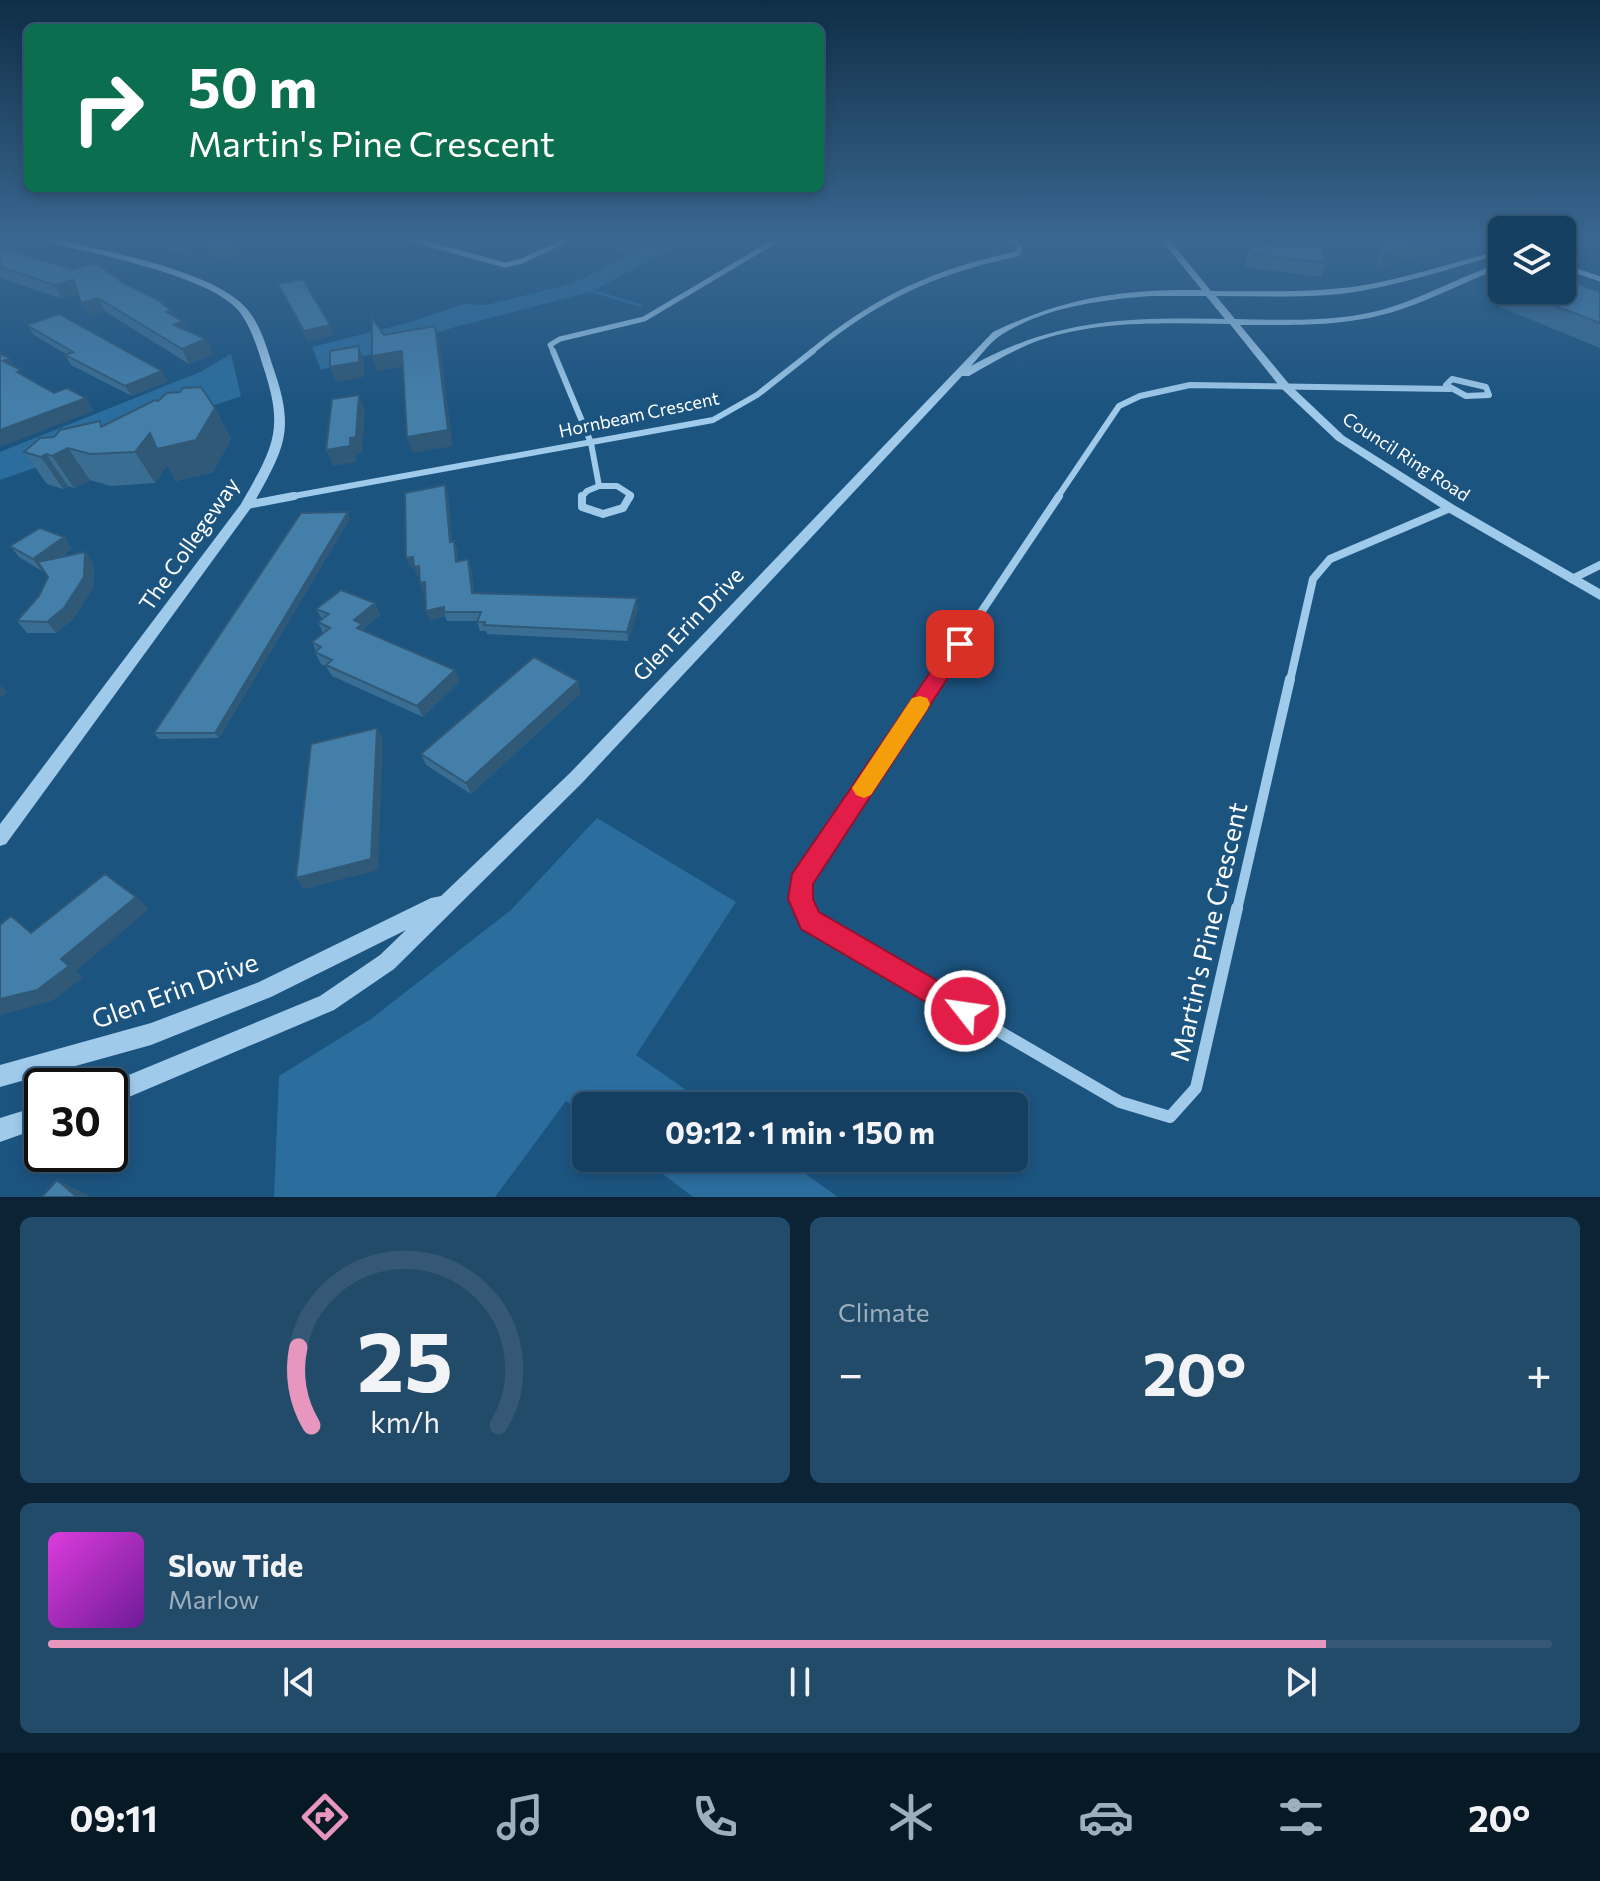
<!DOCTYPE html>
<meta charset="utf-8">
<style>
:root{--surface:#153f60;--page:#224a69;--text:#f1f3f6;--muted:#9dafbd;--line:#345875;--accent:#e797bd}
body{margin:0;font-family:Commissioner,sans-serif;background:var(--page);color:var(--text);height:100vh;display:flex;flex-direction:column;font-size:30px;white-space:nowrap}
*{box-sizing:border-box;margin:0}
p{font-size:26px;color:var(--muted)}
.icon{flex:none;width:44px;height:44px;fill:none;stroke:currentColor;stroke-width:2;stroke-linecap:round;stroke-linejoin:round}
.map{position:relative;height:1197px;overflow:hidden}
.panel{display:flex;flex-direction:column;gap:20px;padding:20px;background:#0c2335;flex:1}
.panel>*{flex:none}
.top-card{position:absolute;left:24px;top:24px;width:800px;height:168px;border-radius:12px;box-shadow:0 4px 12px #0003,0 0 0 2px var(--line);background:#0b6e4f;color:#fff;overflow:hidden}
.tools{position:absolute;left:1488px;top:216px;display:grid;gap:16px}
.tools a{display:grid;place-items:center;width:88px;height:88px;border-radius:12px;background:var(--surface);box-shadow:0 4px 12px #0003,0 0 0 2px var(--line);font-size:40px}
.speed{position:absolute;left:24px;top:1068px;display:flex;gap:16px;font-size:40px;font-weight:700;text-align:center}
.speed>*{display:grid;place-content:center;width:104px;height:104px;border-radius:50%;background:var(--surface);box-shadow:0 4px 12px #0003,0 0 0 2px var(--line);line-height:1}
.speed .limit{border:4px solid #111;border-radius:12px;background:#fff;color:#111}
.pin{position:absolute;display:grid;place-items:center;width:68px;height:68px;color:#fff;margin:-34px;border-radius:16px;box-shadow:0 4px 12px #0006}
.me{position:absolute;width:88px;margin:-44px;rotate:300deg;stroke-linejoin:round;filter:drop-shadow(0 0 6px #0008)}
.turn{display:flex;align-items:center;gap:28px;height:168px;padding:0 32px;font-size:36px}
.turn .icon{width:104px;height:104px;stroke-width:2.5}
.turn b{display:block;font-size:56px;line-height:68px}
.big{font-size:60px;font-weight:700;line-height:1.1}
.panel .card{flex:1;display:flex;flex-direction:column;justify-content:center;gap:12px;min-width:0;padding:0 28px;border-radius:12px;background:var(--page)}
.panel .dial{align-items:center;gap:0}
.dial svg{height:208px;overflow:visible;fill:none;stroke:var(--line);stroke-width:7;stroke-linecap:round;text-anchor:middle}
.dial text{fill:var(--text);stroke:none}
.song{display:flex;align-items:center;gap:24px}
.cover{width:96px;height:96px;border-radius:12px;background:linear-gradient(135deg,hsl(300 70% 55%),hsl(280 70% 35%))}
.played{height:8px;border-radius:4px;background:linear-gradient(90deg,var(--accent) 85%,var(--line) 85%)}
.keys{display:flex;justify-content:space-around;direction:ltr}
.heat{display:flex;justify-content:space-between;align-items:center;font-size:44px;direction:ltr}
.panel .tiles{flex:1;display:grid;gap:20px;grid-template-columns:1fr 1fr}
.card:last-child{grid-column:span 2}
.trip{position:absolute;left:572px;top:1092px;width:456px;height:80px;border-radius:12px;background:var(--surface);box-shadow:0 4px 12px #0003,0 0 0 2px var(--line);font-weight:700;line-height:80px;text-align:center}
.tabs{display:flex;height:128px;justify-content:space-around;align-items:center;background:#081926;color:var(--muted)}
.tabs .icon{width:56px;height:56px}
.tabs .selected{color:var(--accent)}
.tabs b{font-size:36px;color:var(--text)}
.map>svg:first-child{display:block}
.green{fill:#2b6d9d}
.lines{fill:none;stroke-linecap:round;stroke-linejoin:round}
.minor-far4{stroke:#9fcaea;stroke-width:5}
.minor-far3{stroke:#9fcaea;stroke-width:6}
.minor-far2{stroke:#9fcaea;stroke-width:8}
.minor-far1{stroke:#9fcaea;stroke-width:10}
.minor{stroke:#9fcaea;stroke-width:12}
.tertiary{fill:#9fcaea;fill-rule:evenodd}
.wall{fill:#3a6d92}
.shaded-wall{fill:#305977}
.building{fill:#447faa;stroke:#305977;stroke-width:2}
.route{fill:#e11d48;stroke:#92132f;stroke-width:2}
.slow{fill:#f59e0b}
.labels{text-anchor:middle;stroke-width:8;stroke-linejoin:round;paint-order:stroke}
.far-street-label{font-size:18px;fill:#fff;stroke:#1c5480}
.street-label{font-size:22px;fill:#fff;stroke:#1c5480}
.near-street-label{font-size:26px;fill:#fff;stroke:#1c5480}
</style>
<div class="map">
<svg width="1600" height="1197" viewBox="0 0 1600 1197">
<rect width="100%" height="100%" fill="#1c5480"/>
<path class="green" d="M661 237H693L595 290 643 305 640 307 590 292 455 327 321 370 312 347 407 323 464 304 486 305 574 283 631 253 593 242 635 251Z
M231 354 241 396 0 480V452L200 372Z
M597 818 736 902 636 1055 709 1106H586V1115L566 1101 495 1197H274L279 1076 371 1019 511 910Z
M642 1158H783L838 1197H693Z"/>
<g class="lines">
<path class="minor-far4" d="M403 237 505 265 522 261 573 237
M1481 237 1502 244
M1562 266 1600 279
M554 353 550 345 560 339 644 319 782 237
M810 353C875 299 934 271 1017 254L1020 249 1017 243 1002 237"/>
<path class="minor-far3" d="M553 351 591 443 599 486
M1452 379 1486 387 1489 395 1466 396 1446 385Z
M599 486H617L631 495 630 498
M283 498 713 420 757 395 813 351
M581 498 587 491 599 486
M1057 498 1119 406 1140 396 1190 385 1450 389"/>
<path class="minor-far2" d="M582 496V507L603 514 623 508 630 496
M247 505 294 496
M1572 579 1600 565
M935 681 1059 496
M1290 681 1313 579 1330 559 1450 508"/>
<path class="minor-far1" d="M805 910 801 899V882L937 679
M1237 910 1290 679"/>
<path class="minor" d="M805 908 810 921 1120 1102 1170 1117 1196 1088 1237 908"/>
<path class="tertiary" d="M37 237H50C102 251 201 268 240 302 259 318 266 345 273 367 296 432 284 448 253 505L6 844 0 846V824L241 504C273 447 285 431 263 366 257 347 251 326 238 310 211 280 129 262 90 252 73 248 52 245 37 237Z
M1159 237H1167L1211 291C1260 291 1310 293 1359 286 1408 278 1454 262 1502 250V254C1448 269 1395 287 1340 294 1299 298 1257 296 1216 296L1235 319C1287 320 1344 323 1394 306 1431 294 1465 274 1502 263V268C1467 280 1434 299 1399 310 1348 327 1293 325 1240 325L1289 384 1344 436 1454 505 1600 589V600L1446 511 1336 440 1281 388 1230 324C1167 323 1100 320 1040 340 1015 349 992 363 969 376H962L582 783 394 969 334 1010 110 1105V1086H102L320 996 380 955 406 930 271 997 151 1045 0 1087V1065L151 1023 259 982 431 898 441 896 570 773 993 332C1066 297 1122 289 1202 290ZM1150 296H1206L1225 319C1129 317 1058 318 971 366 980 356 990 342 1001 335 1045 307 1100 300 1150 296Z
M1576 237H1586L1562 248V243Z
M42 1105V1127L0 1142V1118Z"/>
</g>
<path class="wall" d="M121 237H244L246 241 236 258 212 260V243L182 254Z
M1346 237H1450L1443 251 1377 269 1379 241Z
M1251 244 1327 263 1321 277 1246 267V258Z
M0 247 72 269 123 283 167 307 176 317 183 321 188 331 214 354 189 364 106 312 90 317 81 303 79 294 62 299 0 278Z
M278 284 334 335 308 341Z
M1564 289 1600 292V348L1500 307 1510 290H1562Z
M27 325 168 381 132 396 71 365 65 355 66 354 34 335Z
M215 408 231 439 213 472 176 481 167 465 155 483 111 486 90 480 74 488 68 486 63 489 47 484 24 452 54 437 100 421 103 426Z
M448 494 452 541 457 549 458 561 471 568 474 593 638 607 628 641 487 634 486 631H480L477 621H447L445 616 430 620 425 591 423 592 419 575 417 576 414 566 410 567 406 558Z
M350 518 219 738 159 739 154 733Z
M64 537 72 548 60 558 85 552 94 564 93 588 73 619 56 633H27L17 621 39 596 48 577 43 570 42 571 19 557 10 546Z
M375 603 380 615 364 628 366 632 460 681 423 717 332 676 326 666 321 664 315 652 316 651 312 642 323 633 318 622 322 619 316 609Z
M581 693 471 794 426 765 421 754Z"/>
<path class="shaded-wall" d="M194 237H226L182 254 177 243Z
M237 237H244L246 241 236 258 212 260 207 249Z
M1438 237H1450L1443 251 1377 269 1385 252Z
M74 280 82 293 62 299 54 285Z
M98 298 106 312 90 317 81 303Z
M165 303 169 311 172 310 179 323 183 321 191 336 181 339 162 304Z
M330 325 334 335 308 341 304 331Z
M435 326 439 340 453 446 413 453 407 437Z
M206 339 214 354 189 364 182 349Z
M359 346 364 361V377L336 382 330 367Z
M0 350 7 359 9 358 17 371 0 358Z
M402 351 407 366 377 371 372 356Z
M162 371 168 381 132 396 125 386Z
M359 395 365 411 362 453 357 454 356 462 333 466 326 450 350 438Z
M86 398 94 411 0 447V430Z
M215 408 231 439 213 472 176 481 167 465 155 483 135 452 150 433Z
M68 448 90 480 74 488 52 456Z
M46 454 68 486 63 489 41 457Z
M445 485 448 494 453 550 450 542Z
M348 512 350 518 219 738 215 733Z
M64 537 72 548 42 571 33 559Z
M454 541 457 549 459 571 456 562Z
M85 552 94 564 93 588 73 619 56 633 47 622Z
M413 557 417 565 410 567 406 558Z
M468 559 471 568 475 601 472 593Z
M419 566 422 575 417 576 414 567Z
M425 582 428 590 423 592 420 583Z
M637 598 638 607 628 641 627 632Z
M375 603 380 615 364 628 368 636 363 640 354 620Z
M444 607 445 616 430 620 426 611Z
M455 670 460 681 423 717 417 706Z
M578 681 581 693 471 794 466 783Z
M0 685 8 693 0 697Z
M377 728 383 740 378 870 304 889 296 878Z
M136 897 149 909 76 971 84 977 52 1001 0 1015V999L61 959Z
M57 1180 88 1195 91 1197H77Z"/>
<path class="building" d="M154 237H194L177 243Z
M215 237H237L231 247 207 249Z
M1386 237H1438L1385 252Z
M1251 244H1320L1327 263 1251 254Z
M0 247 72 269 96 263 123 283 165 303 162 304 172 310 166 312 183 321 174 325 206 339 182 349 98 298 81 303 74 280 54 285 0 267Z
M303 279 330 325 304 331 278 284Z
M1578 284 1600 292V323L1514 290H1562V288Z
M59 314 162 371 125 386 65 355 73 352 27 325Z
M372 318 384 335 435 326 448 430 407 437 402 351 372 356Z
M359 346V362L330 367V351Z
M0 354 9 358 3 361 21 370 17 372 54 393 67 388 86 398 0 430Z
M201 387 215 408 196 440 157 449 150 433 135 452 90 454 68 448 52 456 46 454 41 457 24 452 40 438 54 437 60 430 100 421 101 427 155 400 158 401 167 393 180 392 183 388Z
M359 395 356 437 350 438V446L326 450 332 399Z
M445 485 450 542 454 541 456 562 468 559 472 593 637 598 627 632 484 625 485 622H477L481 612H444V607L426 611 425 582 420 583 419 566 414 567 413 557 406 558 405 493Z
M348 512 215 733H154L301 513Z
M40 528 64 537 33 559 10 546Z
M85 552 84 577 64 608 47 622 17 621 39 596 48 577 38 562Z
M341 590 375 603 354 620 362 624 357 628 455 670 417 706 326 665 332 660 315 652 321 647 312 642 330 628 318 622 329 614 316 609Z
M534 657 578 681 466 783 421 754Z
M377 728 371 859 296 878 311 744Z
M105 874 136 897 61 959 69 966 37 990 0 999V925L11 916 31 933Z
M57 1180 77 1197H42Z"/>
<linearGradient id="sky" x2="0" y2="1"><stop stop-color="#0f2e46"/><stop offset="0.59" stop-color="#3a6791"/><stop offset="1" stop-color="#3a6791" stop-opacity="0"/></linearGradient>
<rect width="1600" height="405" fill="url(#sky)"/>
<path class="route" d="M960 637 970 644 813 884V899L819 912 974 1002 978 1011 974 1021 965 1025 801 929 788 899 792 874 953 639Z"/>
<path class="slow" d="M920 696 927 698 930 704 927 710 871 795 864 798 856 795 852 788 912 698Z"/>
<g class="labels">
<g class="far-street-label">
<text transform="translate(639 415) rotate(-12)" y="6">Hornbeam Crescent</text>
<text transform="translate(1406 457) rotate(33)" y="6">Council Ring Road</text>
</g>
<g class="street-label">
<text transform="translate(189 544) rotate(-55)" y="8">The Collegeway</text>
<text transform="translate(688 624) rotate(-46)" y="8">Glen Erin Drive</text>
</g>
<g class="near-street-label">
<text transform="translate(1209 932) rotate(-77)" y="9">Martin's Pine Crescent</text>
<text transform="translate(175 991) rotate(-20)" y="9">Glen Erin Drive</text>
</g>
</g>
</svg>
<div class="tools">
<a><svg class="icon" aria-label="layers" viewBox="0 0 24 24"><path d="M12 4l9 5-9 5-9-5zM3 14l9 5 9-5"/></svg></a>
</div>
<div class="speed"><div class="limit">30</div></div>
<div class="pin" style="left:960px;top:644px;background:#d93025"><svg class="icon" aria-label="arrive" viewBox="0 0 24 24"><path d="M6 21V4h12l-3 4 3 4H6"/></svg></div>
<svg class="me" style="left:965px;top:1011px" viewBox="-20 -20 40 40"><circle r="17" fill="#e11d48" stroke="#fff" stroke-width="3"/><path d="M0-11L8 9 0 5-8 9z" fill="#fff"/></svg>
<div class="trip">09:12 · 1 min · 150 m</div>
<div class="top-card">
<div class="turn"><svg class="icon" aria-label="right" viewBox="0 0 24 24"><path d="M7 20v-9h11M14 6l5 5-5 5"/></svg><div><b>50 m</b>Martin's Pine Crescent</div></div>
</div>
</div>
<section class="panel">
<div class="tiles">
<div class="card dial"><svg viewBox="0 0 100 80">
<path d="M14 69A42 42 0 1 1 86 69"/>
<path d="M14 69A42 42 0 0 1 9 39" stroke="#e797bd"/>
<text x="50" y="56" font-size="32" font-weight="700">25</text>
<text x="50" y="72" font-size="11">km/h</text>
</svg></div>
<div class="card"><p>Climate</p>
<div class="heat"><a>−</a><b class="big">20°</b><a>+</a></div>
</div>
<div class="card">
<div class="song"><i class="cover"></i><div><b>Slow Tide</b><p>Marlow</p></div></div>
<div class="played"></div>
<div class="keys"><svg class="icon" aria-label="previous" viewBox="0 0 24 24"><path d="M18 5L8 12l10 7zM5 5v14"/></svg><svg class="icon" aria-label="pause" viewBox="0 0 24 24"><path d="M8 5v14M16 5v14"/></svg><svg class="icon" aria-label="next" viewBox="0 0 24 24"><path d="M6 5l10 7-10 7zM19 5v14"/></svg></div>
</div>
</div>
</section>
<nav class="tabs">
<b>09:11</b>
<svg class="icon selected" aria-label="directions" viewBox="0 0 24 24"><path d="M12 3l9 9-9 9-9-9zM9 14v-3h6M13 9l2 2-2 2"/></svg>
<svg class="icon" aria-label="music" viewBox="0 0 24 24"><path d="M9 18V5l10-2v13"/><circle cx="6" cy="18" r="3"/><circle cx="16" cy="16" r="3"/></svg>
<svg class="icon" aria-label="phone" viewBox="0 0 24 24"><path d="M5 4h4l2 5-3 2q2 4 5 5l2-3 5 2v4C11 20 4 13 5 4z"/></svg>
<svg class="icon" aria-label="climate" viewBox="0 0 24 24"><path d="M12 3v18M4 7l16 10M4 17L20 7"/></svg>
<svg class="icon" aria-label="car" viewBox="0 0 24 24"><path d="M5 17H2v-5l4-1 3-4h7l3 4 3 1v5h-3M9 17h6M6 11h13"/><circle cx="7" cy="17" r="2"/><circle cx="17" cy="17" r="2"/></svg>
<svg class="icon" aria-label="filters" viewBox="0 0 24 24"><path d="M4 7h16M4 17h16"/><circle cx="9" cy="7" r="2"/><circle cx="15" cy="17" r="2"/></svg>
<b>20°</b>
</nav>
